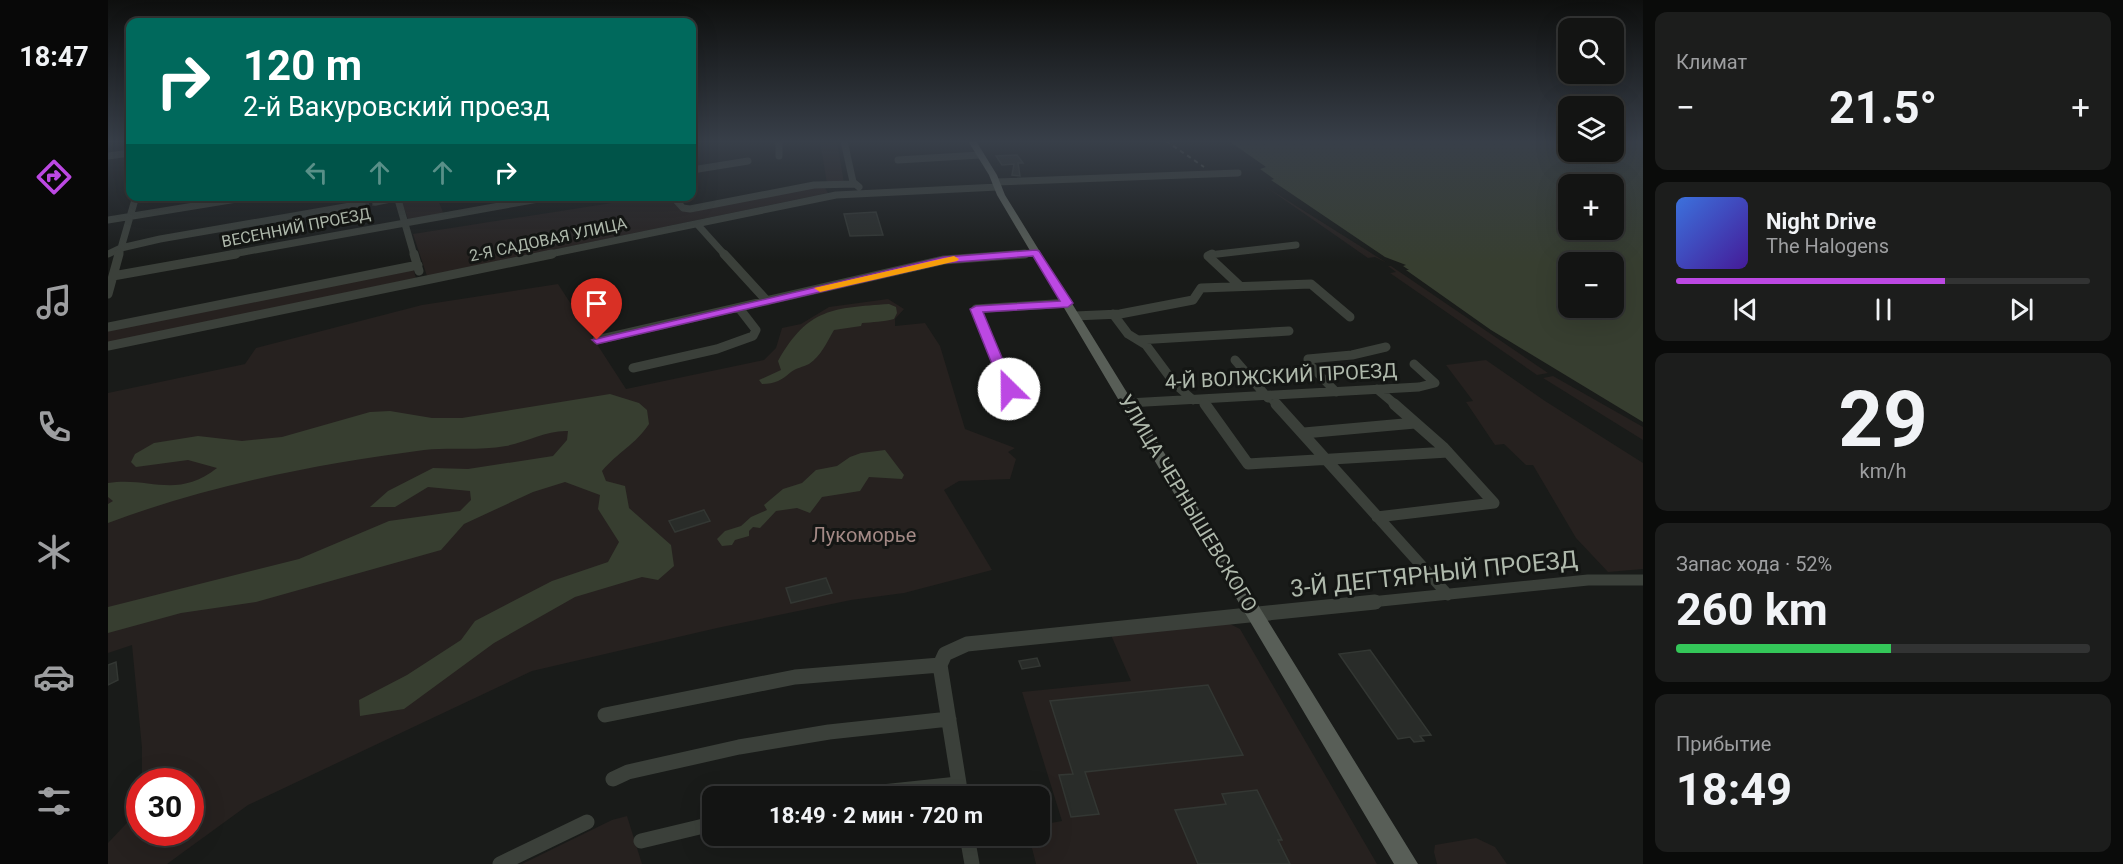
<!DOCTYPE html>
<html lang="ru">
<meta charset="utf-8">
<style>
:root{--surface:#131413;--page:#1c1d1c;--text:#f1f3f6;--muted:#9d9ea0;--line:#323333;--accent:#bc48e3}
body{margin:0;font-family:Roboto,sans-serif;background:var(--page);color:var(--text);height:100vh;display:flex;flex-direction:column;font-size:22px;white-space:nowrap}
*{box-sizing:border-box;margin:0}
p{font-size:20px;color:var(--muted)}
.icon{flex:none;width:33px;height:33px;fill:none;stroke:currentColor;stroke-width:2;stroke-linecap:round;stroke-linejoin:round}
.map{position:relative;flex:1;overflow:hidden}
.side{display:flex;flex-direction:column;gap:12px;padding:12px;background:#0a0b0a;width:480px}
.side>*{flex:none}
.banner{position:absolute;left:18px;top:18px;width:570px;height:183px;border-radius:12px;box-shadow:0 6px 24px #0002,0 0 0 2px var(--line);background:#00695c;color:#fff;overflow:hidden}
.fabs{position:absolute;left:1450px;top:18px;display:grid;gap:12px}
.fabs a{display:grid;place-items:center;width:66px;height:66px;border-radius:12px;background:var(--surface);box-shadow:0 6px 24px #0002,0 0 0 2px var(--line);font-size:30px}
.speed{position:absolute;left:18px;top:768px;display:flex;gap:12px;font-size:30px;font-weight:700;text-align:center}
.speed>*{display:grid;place-content:center;width:78px;height:78px;border-radius:50%;background:var(--surface);box-shadow:0 6px 24px #0002,0 0 0 2px var(--line);line-height:1}
.speed .limit{border:9px solid #d22;background:#fff;color:#111}
.pin{position:absolute;display:grid;place-items:center;width:51px;height:51px;color:#fff;margin:-62px -26px;border-radius:50% 50% 50% 0;rotate:-45deg;box-shadow:0 0 6px #0007}
.pin .icon{rotate:45deg}
.me{position:absolute;width:66px;margin:-33px;rotate:337deg;stroke-linejoin:round;filter:drop-shadow(0 0 4px #0008)}
.turn{display:flex;align-items:center;gap:21px;height:126px;padding:0 18px;font-size:27px}
.turn .icon{width:78px;height:78px;stroke-width:2.5}
.turn b{display:block;font-size:42px;line-height:51px}
.lanes{display:flex;align-items:center;height:57px;padding:0 18px;background:#0003;justify-content:center;gap:30px;direction:ltr}
.lanes .off{opacity:.35}
.big{font-size:45px;font-weight:700;line-height:1.1}
.side .card{flex:1;display:flex;flex-direction:column;justify-content:center;gap:9px;min-width:0;padding:0 21px;border-radius:12px;background:var(--page)}
.side .dial{align-items:center;gap:0}
.dial b{font-size:78px;line-height:1}
.song{display:flex;align-items:center;gap:18px}
.cover{width:72px;height:72px;border-radius:9px;background:linear-gradient(135deg,hsl(220 70% 55%),hsl(260 70% 35%))}
.played{height:6px;border-radius:3px;background:linear-gradient(90deg,var(--accent) 65%,var(--line) 65%)}
.keys{display:flex;justify-content:space-around;direction:ltr}
.heat{display:flex;justify-content:space-between;align-items:center;font-size:33px;direction:ltr}
.charge{height:9px;border-radius:4px;background:linear-gradient(90deg,#34c759 52%,var(--line) 0)}
.trip{position:absolute;left:594px;top:786px;width:348px;height:60px;border-radius:12px;background:var(--surface);box-shadow:0 6px 24px #0002,0 0 0 2px var(--line);font-weight:700;line-height:60px;text-align:center}
main{display:flex;flex:1;min-height:0}
.tabs{display:flex;flex-direction:column;width:108px;justify-content:space-around;align-items:center;background:#080808;color:var(--muted)}
.tabs .icon{width:42px;height:42px}
.tabs .selected{color:var(--accent)}
.tabs b{font-size:27px;color:var(--text)}
.map>svg:first-child{display:block}
.green{fill:#26211f}
.water{fill:#373e30;fill-rule:evenodd}
.building{fill:#292c29;stroke:#333733;stroke-width:1.5}
.lines{fill:none;stroke-linecap:round;stroke-linejoin:round}
.minor-tunnel{stroke:#30332f;stroke-width:7;stroke-dasharray:7 3;stroke-linecap:butt}
.minor-far3{stroke:#3b403a;stroke-width:7}
.minor-far2{stroke:#3b403a;stroke-width:9}
.minor-far1{stroke:#3b403a;stroke-width:11}
.minor{stroke:#3b403a;stroke-width:15}
.major{fill:#585e57;fill-rule:evenodd}
.rail{stroke:#4f544d;stroke-width:2;stroke-dasharray:4.5 4;stroke-linecap:butt}
.route{fill:#bc48e3;stroke:#7a2f94;stroke-width:1.5}
.slow{fill:#f59e0b}
.labels{text-anchor:middle;stroke-width:6;stroke-linejoin:round;paint-order:stroke}
.far-street-label{font-size:16px;fill:#afb9ac;stroke:#141614}
.street-label{font-size:20px;fill:#afb9ac;stroke:#141614}
.park-label{font-size:20px;fill:#a38985;stroke:#141614}
.near-street-label{font-size:24px;fill:#afb9ac;stroke:#141614}
</style>
<main>
<nav class="tabs">
<b>18:47</b>
<svg class="icon selected" aria-label="directions" viewBox="0 0 24 24"><path d="M12 3l9 9-9 9-9-9zM9 14v-3h6M13 9l2 2-2 2"/></svg>
<svg class="icon" aria-label="music" viewBox="0 0 24 24"><path d="M9 18V5l10-2v13"/><circle cx="6" cy="18" r="3"/><circle cx="16" cy="16" r="3"/></svg>
<svg class="icon" aria-label="phone" viewBox="0 0 24 24"><path d="M5 4h4l2 5-3 2q2 4 5 5l2-3 5 2v4C11 20 4 13 5 4z"/></svg>
<svg class="icon" aria-label="climate" viewBox="0 0 24 24"><path d="M12 3v18M4 7l16 10M4 17L20 7"/></svg>
<svg class="icon" aria-label="car" viewBox="0 0 24 24"><path d="M5 17H2v-5l4-1 3-4h7l3 4 3 1v5h-3M9 17h6M6 11h13"/><circle cx="7" cy="17" r="2"/><circle cx="17" cy="17" r="2"/></svg>
<svg class="icon" aria-label="filters" viewBox="0 0 24 24"><path d="M4 7h16M4 17h16"/><circle cx="9" cy="7" r="2"/><circle cx="15" cy="17" r="2"/></svg>
</nav>
<div class="map">
<svg width="1535" height="864" viewBox="0 0 1535 864">
<rect width="100%" height="100%" fill="#191b19"/>
<path class="green" d="M712 141H729L736 183 719 184Z
M1155 185 1279 263 1267 257 1260 258Z
M716 186 720 193 319 276 305 234 542 197H560L572 209Z
M292 197H329L336 215 300 219Z
M1280 266H1283L1440 373 1429 375 1282 273 1288 272Z
M305 268 308 278 0 343V328Z
M450 284 518 389 656 360 668 348 674 328 693 324 721 307 780 299 796 309 787 319V326L817 323 832 346 857 429 907 448 900 452 908 459 902 479 851 481 836 490 884 570 796 593 743 600 609 628 424 671 140 805 59 864H0V843L31 810 32 832H82V782L34 781V748L24 645 0 653V393L137 364 148 348 314 305Z
M1378 360 1437 401 1535 463V569L1500 572 1468 538 1425 465H1418L1396 444 1387 445 1358 402 1365 401 1338 365Z
M1445 376 1535 427V440L1435 378Z
M1122 624 1132 629 1269 864H928L921 836H932V825L954 821 914 692 1023 681 1003 635Z
M519 816 534 864H414L504 820Z
M1368 838 1387 847 1399 864H1329L1326 852 1327 845Z"/>
<path class="water" d="M1121 141H1461V152H1506V141H1535V422L1383 330 1298 270H1301L1295 266 1298 265 1277 257 1163 180 1166 179 1152 169 1158 167ZM1461 184H1506V230H1461ZM1461 262H1506V308H1461Z
M781 304 788 307 789 313 786 319C775 322 765 322 754 323L753 326 726 330C719 342 713 356 701 364 695 367 688 368 683 372 674 380 667 384 654 384L651 380 673 370 670 361C700 308 725 308 781 304Z
M502 394 531 403 539 410 541 424C527 445 510 452 494 471L498 481 517 486 521 508 563 545 566 566 550 580 534 577 467 597 386 643 296 709 252 716 251 700 299 675 353 640 367 621 444 581 500 562 511 542 490 509 492 495 457 482 425 492 356 524 333 550 148 602 73 613 0 633V607L191 559 281 521 352 511 363 500 362 491 320 487 287 507H262L280 491 325 468 360 469 445 456 459 440 460 431C439 430 419 442 398 446 371 451 343 447 316 450 209 464 101 485 0 523V504L5 501 0 497V483C41 476 68 500 109 468L80 460 28 467 23 462 27 454 46 443 90 436 134 441 174 437 262 412 282 411 324 418H354Z
M777 450 796 475 794 479 761 477 752 491 714 497 702 513 689 508 668 511 652 528 645 527 641 531V536L627 540 624 545 614 546 609 539 617 531 633 526 643 517 659 510 656 505 675 489 694 483 708 470 729 466 742 457 753 453Z"/>
<path class="building" d="M909 155 915 163H910L912 176 904 175 906 164 894 165 888 156Z
M768 212 775 235 742 236 736 214Z
M596 510 602 521 567 532 561 521Z
M718 578 724 593 683 603 678 588Z
M1262 650 1323 735 1312 736 1316 741 1306 742 1302 737 1290 739 1231 654Z
M929 658 932 666 914 669 911 661Z
M8 662 10 680 0 685V665Z
M1100 685 1135 755 977 772 991 814 963 817 951 775 965 774 942 701Z
M1149 790 1174 840H1170L1182 864H1090L1067 810 1118 804 1114 794Z"/>
<g class="lines">
<path class="minor-tunnel" d="M254 204 268 202"/>
<path class="minor-far3" d="M671 141V156
M736 141 745 182 751 187
M0 156 22 153
M790 160 872 155
M584 170 640 161
M888 182 1130 173
M289 196 306 255
M564 196 575 208 582 209 706 185 747 184
M268 202 297 196
M0 220 147 196
M589 224 617 255
M0 254 13 248 52 239 254 204
M11 255 28 196
M119 255 447 196
M437 255 728 195 890 187
M897 255 928 253
M1101 255 1188 245"/>
<path class="minor-far2" d="M306 254 311 271
M616 254 659 301
M1104 254 1100 256 1132 286
M5 276 128 254
M0 294 11 254
M1005 314 1020 334 1038 345 1067 384 1085 400
M967 316 1012 314 1085 300 1093 288 1203 284 1242 317
M0 327 310 265
M489 340 836 260 917 254
M1030 340 1181 331
M0 346 444 254
M1127 360 1160 398
M525 368 609 349 645 336 648 330 631 308
M1269 389 1288 405
M1228 392 1201 364 1200 359 1244 355 1278 347
M1163 398 1170 405
M1094 400 1098 405
M1020 403 1311 387 1327 383 1306 364
M908 405 868 309 960 303"/>
<path class="minor-far1" d="M907 404 908 406
M1097 404 1140 464 1340 452
M1168 404 1340 595
M1196 433 1307 423
M1269 517 1386 503 1336 448 1286 404
M1253 603 1480 580H1535"/>
<path class="minor" d="M497 715 687 677 832 665
M505 779 520 772 631 747 721 732 841 719
M736 796 850 784
M853 796 832 665 837 654 859 644 1267 602
M859 836 864 864
M533 841 604 824
M392 864 479 822"/>
<path class="major" d="M860 141H868L889 175 897 195 1310 864H1286L889 195 881 175Z"/>
<path class="rail" d="M1058 141 1096 167"/>
</g>
<linearGradient id="sky" x2="0" y2="1"><stop stop-color="#0e0f0e"/><stop offset="0.54" stop-color="#383f49"/><stop offset="1" stop-color="#383f49" stop-opacity="0"/></linearGradient>
<rect width="1535" height="262" fill="url(#sky)"/>
<path class="route" d="M928 250 931 251 965 303 960 307 875 312 907 389 901 393 894 389 862 309 868 306 952 301 925 256 836 263 489 344 484 340 836 257Z"/>
<path class="slow" d="M846 256 851 259 849 261 712 292 706 288Z"/>
<g class="labels">
<g class="far-street-label">
<text transform="translate(188 227) rotate(-11)" y="6">ВЕСЕННИЙ ПРОЕЗД</text>
<text transform="translate(440 239) rotate(-12)" y="6">2-Я САДОВАЯ УЛИЦА</text>
</g>
<g class="street-label">
<text transform="translate(1173 376) rotate(-3)" y="7">4-Й ВОЛЖСКИЙ ПРОЕЗД</text>
<text transform="translate(1080 503) rotate(59)" y="7">УЛИЦА ЧЕРНЫШЕВСКОГО</text>
</g>
<g class="park-label">
<text x="756" y="542">Лукоморье</text>
</g>
<g class="near-street-label">
<text transform="translate(1326 574) rotate(-6)" y="8">3-Й ДЕГТЯРНЫЙ ПРОЕЗД</text>
</g>
</g>
</svg>
<div class="fabs">
<a><svg class="icon" aria-label="search" viewBox="0 0 24 24"><circle cx="10" cy="10" r="6"/><path d="M15 15l6 6"/></svg></a>
<a><svg class="icon" aria-label="layers" viewBox="0 0 24 24"><path d="M12 4l9 5-9 5-9-5zM3 14l9 5 9-5"/></svg></a>
<a>+</a>
<a>−</a>
</div>
<div class="speed"><div class="limit">30</div></div>
<div class="pin" style="left:489px;top:340px;background:#d93025"><svg class="icon" aria-label="arrive" viewBox="0 0 24 24"><path d="M6 21V4h12l-3 4 3 4H6"/></svg></div>
<svg class="me" style="left:901px;top:389px" viewBox="-20 -20 40 40"><circle r="19" fill="#fff"/><path d="M0-13L10 11 0 6-10 11z" fill="#bc48e3"/></svg>
<div class="trip">18:49 · 2 мин · 720 m</div>
<div class="banner">
<div class="turn"><svg class="icon" aria-label="right" viewBox="0 0 24 24"><path d="M7 20v-9h11M14 6l5 5-5 5"/></svg><div><b>120 m</b>2-й Вакуровский проезд</div></div>
<div class="lanes"><svg class="icon off" aria-label="left" viewBox="0 0 24 24"><path d="M17 20v-9H6M10 6l-5 5 5 5"/></svg><svg class="icon off" aria-label="ahead" viewBox="0 0 24 24"><path d="M12 20V5M6 11l6-6 6 6"/></svg><svg class="icon off" aria-label="ahead" viewBox="0 0 24 24"><path d="M12 20V5M6 11l6-6 6 6"/></svg><svg class="icon" aria-label="right" viewBox="0 0 24 24"><path d="M7 20v-9h11M14 6l5 5-5 5"/></svg></div>
</div>
</div>
<section class="side">
<div class="card"><p>Климат</p>
<div class="heat"><a>−</a><b class="big">21.5°</b><a>+</a></div>
</div>
<div class="card">
<div class="song"><i class="cover"></i><div><b>Night Drive</b><p>The Halogens</p></div></div>
<div class="played"></div>
<div class="keys"><svg class="icon" aria-label="previous" viewBox="0 0 24 24"><path d="M18 5L8 12l10 7zM5 5v14"/></svg><svg class="icon" aria-label="pause" viewBox="0 0 24 24"><path d="M8 5v14M16 5v14"/></svg><svg class="icon" aria-label="next" viewBox="0 0 24 24"><path d="M6 5l10 7-10 7zM19 5v14"/></svg></div>
</div>
<div class="card dial"><b>29</b><p>km/h</p></div>
<div class="card"><p>Запас хода · 52%</p><b class="big">260 km</b><div class="charge"></div></div>
<div class="card"><p>Прибытие</p><b class="big">18:49</b></div>
</section>
</main>
